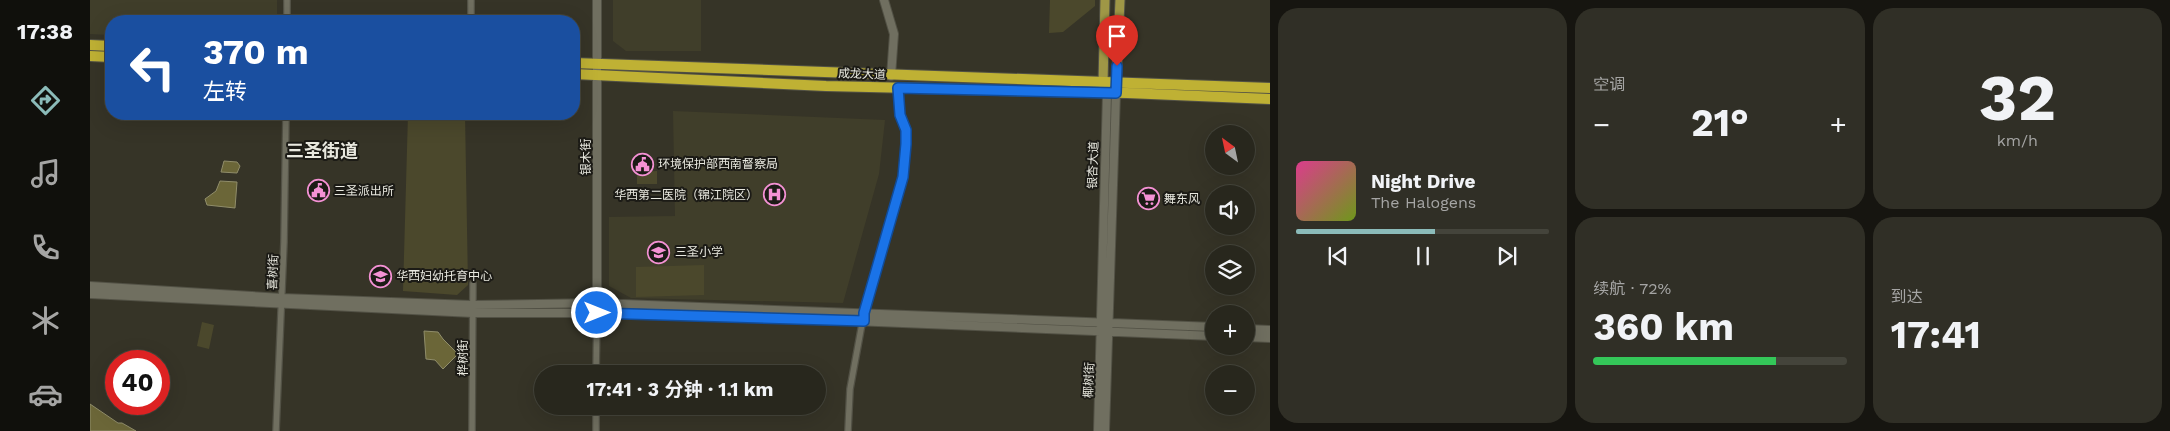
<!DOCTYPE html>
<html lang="zh">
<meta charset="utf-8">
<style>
:root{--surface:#28271d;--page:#302f26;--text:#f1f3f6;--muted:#a5a5a4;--line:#44443b;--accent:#8bbbb9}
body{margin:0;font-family:"Work Sans","Noto Sans SC",sans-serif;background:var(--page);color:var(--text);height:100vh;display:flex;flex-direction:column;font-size:19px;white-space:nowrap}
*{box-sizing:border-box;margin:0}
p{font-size:16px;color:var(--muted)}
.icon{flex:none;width:28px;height:28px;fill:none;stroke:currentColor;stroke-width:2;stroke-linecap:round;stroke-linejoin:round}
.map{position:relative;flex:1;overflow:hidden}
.details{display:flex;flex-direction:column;gap:8px;padding:8px;background:#161510;width:900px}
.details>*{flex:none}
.guide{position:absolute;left:15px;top:15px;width:475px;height:105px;border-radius:20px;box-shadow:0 5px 20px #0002,0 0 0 1px var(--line);background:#1a4fa0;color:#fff;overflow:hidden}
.needle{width:32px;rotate:327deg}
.fabs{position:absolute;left:1115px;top:125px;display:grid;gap:10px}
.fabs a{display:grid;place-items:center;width:50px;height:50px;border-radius:50%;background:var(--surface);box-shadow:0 5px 20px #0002,0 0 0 1px var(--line);font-size:25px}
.speed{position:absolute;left:15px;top:350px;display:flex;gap:10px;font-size:25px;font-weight:700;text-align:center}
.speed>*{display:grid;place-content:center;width:65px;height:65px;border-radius:50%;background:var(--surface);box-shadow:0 5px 20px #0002,0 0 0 1px var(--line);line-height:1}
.speed .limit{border:8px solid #d22;background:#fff;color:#111}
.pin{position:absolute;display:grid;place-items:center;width:42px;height:42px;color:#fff;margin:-51px -21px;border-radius:50% 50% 50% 0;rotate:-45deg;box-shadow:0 0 5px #0007}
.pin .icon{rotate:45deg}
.me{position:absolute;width:55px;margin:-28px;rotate:90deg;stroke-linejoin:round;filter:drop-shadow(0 0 4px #0008)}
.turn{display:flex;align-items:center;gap:18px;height:105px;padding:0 15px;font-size:22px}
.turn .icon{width:65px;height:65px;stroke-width:2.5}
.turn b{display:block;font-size:35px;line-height:42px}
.big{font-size:38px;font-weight:700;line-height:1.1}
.details .tile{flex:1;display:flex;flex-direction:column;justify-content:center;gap:8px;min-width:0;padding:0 18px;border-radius:20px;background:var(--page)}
.details .dial{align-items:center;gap:0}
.dial b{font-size:65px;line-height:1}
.song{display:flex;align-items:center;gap:15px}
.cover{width:60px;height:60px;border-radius:8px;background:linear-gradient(135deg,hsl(330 70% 55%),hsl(80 70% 35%))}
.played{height:5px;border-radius:2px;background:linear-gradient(90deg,var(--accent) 55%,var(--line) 55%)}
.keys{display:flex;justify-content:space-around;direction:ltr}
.heat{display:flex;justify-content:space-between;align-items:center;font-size:28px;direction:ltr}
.charge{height:8px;border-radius:4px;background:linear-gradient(90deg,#34c759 72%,var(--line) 0)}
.details .tiles{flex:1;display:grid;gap:8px;grid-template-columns:repeat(3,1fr)}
.tile:first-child{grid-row:span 2}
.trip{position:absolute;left:444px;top:365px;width:292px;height:50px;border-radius:25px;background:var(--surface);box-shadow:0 5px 20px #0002,0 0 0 1px var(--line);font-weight:700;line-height:50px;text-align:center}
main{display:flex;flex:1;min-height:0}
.tabs{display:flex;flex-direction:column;width:90px;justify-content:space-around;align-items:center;background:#10100c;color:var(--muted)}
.tabs .icon{width:35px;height:35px}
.tabs .current{color:var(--accent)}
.tabs b{font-size:22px;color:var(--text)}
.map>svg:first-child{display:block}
.built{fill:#403e2a}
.green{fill:#4b482c}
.water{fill:#6b6638;stroke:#908d6a}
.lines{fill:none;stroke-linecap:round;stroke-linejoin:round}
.street-casing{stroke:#525145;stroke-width:8}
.secondary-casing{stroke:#525145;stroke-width:10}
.primary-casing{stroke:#525145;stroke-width:11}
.highway-casing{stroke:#525145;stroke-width:12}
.street{stroke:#706f60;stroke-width:5.5}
.secondary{stroke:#706f60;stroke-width:8}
.primary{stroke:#9f9746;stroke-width:9}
.highway{stroke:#bfb134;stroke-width:10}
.route-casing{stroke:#114b97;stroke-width:12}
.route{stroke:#1a73e8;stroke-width:9}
.labels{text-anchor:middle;stroke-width:4;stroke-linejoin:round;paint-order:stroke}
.street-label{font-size:12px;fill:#e8e8df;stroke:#1c1b16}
.poi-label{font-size:12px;fill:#e8e8df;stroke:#1c1b16;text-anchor:start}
.district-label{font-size:18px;font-weight:bold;fill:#e8e8df;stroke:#1c1b16}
</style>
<main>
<nav class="tabs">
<b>17:38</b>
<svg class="icon current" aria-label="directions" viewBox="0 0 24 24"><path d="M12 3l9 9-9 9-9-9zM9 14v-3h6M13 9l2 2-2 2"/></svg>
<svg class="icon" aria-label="music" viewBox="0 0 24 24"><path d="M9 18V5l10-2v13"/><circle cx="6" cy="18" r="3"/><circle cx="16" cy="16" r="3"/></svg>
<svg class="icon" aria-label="phone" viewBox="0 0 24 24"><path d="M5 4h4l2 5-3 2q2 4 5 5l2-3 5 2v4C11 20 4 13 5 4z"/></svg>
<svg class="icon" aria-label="climate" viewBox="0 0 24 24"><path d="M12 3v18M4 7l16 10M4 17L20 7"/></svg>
<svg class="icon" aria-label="car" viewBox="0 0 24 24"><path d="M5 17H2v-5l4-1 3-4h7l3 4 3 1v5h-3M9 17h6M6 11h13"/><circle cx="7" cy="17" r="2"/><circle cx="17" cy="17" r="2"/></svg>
</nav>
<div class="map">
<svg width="1180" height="431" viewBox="0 0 1180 431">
<rect width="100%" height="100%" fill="#363427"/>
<path class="built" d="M0 0H187V21H21V35L0 34Z
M523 0H611V51H536L523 41Z
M583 111 795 120 789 174 753 303 541 298 519 286V217L585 216Z"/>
<path class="green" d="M960 0H1005V6L973 32 959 33Z
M318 114H375L378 285 367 295 313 291Z
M567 171V184H547V172Z
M614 265V295L546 297V267Z
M112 322 124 325 119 349 107 346Z"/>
<path class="water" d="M134 161 147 162 150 166 147 173 131 172Z
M130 181 147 182 145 208 117 205 115 199 126 191Z
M334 331 348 332 353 339 368 354 353 369 345 360 336 359Z
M0 404 28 423H32L46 431H0Z"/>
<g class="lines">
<defs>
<path id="street" d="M197 0V21
M381 21V0
M506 374 507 313
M186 431 194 242 196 114
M382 431 383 284
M506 431V406
M758 431 760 389 774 313 813 177 816 144V130L810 115 808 88"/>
<path id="secondary" d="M794 0 804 34 801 76
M0 286 192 298 382 305 507 303 1124 327
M0 294 383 313H534L645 316 1124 336
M507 306V0
M1156 329 1180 330
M1156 337 1180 338
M1008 431 1017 93
M1015 431 1026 93"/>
<path id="primary" d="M1014 87 1013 83 1015 0
M1026 90 1030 0"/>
<path id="highway" d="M0 45 21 46
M0 56 21 57
M484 63 1180 88
M484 74 736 86 1037 93 1180 99"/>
</defs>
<use href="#street" class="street-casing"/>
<use href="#secondary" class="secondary-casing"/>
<use href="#primary" class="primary-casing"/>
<use href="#highway" class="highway-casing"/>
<use href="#street" class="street"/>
<use href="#secondary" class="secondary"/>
<use href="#primary" class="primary"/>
<use href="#highway" class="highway"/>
</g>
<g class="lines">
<defs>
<path id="route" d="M507 313 774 321V313L813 177 816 144V130L810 115 808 88 1026 93 1027 66"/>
</defs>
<use href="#route" class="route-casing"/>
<use href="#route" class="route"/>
</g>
<defs>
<symbol id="civic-ring" viewBox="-11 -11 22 22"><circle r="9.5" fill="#1c1b16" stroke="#f491d4" stroke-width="1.5"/><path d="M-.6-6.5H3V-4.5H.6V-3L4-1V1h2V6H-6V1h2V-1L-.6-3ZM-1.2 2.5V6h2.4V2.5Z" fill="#f491d4"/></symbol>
<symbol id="hospital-ring" viewBox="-11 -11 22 22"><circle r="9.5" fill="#1c1b16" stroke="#f491d4" stroke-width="1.5"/><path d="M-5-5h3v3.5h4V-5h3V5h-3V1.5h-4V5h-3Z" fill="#f491d4"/></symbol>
<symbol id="supermarket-ring" viewBox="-11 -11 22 22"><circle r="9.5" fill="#1c1b16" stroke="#f491d4" stroke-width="1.5"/><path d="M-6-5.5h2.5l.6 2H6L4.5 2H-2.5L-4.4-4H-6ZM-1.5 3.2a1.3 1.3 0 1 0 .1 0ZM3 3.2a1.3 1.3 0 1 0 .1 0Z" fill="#f491d4"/></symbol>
<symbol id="school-ring" viewBox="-11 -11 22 22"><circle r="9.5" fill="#1c1b16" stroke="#f491d4" stroke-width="1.5"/><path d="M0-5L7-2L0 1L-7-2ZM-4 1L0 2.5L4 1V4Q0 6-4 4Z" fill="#f491d4"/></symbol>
</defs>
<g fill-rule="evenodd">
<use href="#civic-ring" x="540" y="152" width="25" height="25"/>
<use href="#civic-ring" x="216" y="178" width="25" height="25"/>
<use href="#hospital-ring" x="672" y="182" width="25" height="25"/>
<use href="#supermarket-ring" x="1046" y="186" width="25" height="25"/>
<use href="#school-ring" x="556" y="240" width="25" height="25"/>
<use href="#school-ring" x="278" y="264" width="25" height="25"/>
</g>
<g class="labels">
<g class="street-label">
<text transform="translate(772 74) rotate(2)" y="4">成龙大道</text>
<text transform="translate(496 157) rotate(-90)" y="4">银木街</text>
<text transform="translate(1003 165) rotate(-88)" y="4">银杏大道</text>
<text transform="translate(183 272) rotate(-88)" y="4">喜树街</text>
<text transform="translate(373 358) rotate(-90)" y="4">桦树街</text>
<text transform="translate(999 380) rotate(-88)" y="4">椰树街</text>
</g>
<g class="poi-label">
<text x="568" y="168">环境保护部西南督察局</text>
<text x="244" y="195">三圣派出所</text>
<text x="668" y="199" text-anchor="end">华西第二医院（锦江院区）</text>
<text x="1074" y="203">舞东风</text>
<text x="585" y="256">三圣小学</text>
<text x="306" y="280">华西妇幼托育中心</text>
</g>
<g class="district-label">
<text x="232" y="157">三圣街道</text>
</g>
</g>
</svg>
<div class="fabs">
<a><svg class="needle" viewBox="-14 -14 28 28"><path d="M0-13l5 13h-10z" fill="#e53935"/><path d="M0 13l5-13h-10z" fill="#a5a5a4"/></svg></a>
<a><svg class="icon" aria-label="sound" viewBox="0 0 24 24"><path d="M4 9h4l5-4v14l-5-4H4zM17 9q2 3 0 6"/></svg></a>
<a><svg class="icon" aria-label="layers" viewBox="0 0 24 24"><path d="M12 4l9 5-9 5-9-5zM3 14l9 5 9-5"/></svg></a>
<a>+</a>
<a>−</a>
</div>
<div class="speed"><div class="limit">40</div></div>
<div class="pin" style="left:1027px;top:66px;background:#d93025"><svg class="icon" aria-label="arrive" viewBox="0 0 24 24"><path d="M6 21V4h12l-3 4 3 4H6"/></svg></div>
<svg class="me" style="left:507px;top:313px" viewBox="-20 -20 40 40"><circle r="17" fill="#1a73e8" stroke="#fff" stroke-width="3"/><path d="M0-11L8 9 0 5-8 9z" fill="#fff"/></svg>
<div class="trip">17:41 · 3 分钟 · 1.1 km</div>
<div class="guide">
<div class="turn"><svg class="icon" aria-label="left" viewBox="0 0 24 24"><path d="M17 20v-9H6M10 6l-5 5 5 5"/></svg><div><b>370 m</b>左转</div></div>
</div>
</div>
<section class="details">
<div class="tiles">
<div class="tile">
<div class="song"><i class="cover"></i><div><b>Night Drive</b><p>The Halogens</p></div></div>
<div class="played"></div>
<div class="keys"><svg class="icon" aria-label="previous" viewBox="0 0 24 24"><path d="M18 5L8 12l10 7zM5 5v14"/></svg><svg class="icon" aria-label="pause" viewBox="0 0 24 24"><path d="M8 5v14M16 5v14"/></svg><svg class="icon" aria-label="next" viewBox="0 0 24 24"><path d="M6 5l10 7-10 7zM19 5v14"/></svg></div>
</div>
<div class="tile"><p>空调</p>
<div class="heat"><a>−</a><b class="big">21°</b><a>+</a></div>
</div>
<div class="tile dial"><b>32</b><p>km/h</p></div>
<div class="tile"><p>续航 · 72%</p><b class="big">360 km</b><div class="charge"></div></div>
<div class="tile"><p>到达</p><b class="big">17:41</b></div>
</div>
</section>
</main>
